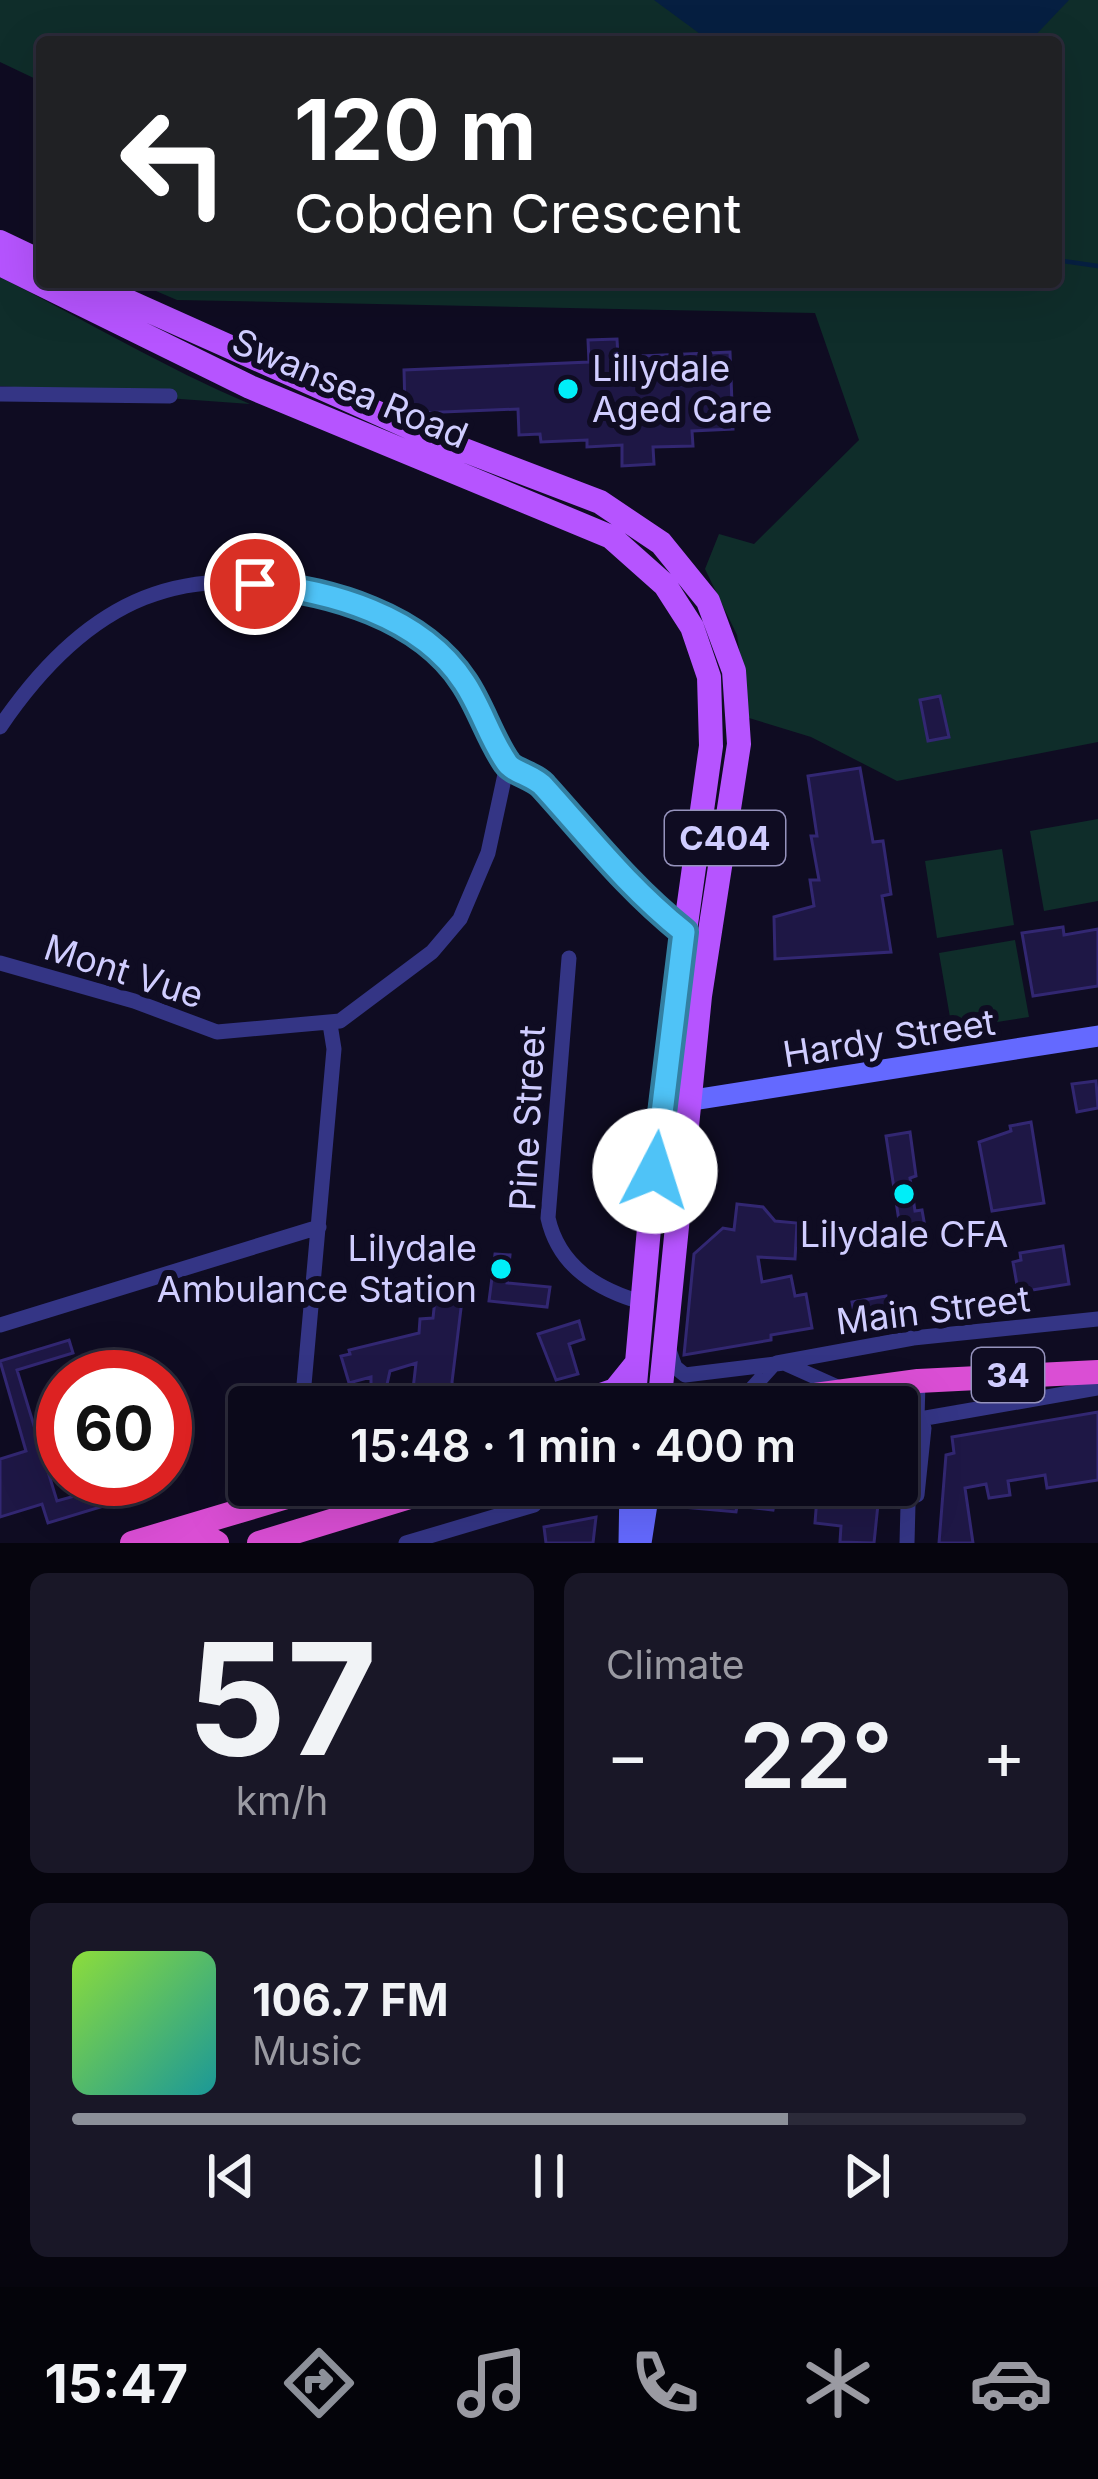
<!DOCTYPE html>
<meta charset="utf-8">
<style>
:root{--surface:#0b091a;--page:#191727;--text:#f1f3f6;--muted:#9a9aa2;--line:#2b2a39;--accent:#8c9099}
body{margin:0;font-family:Inter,sans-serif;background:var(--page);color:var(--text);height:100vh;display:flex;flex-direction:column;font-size:45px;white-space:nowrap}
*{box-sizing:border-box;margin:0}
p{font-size:39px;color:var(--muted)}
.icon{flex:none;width:66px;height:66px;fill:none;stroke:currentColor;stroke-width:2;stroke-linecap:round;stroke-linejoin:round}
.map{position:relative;height:1543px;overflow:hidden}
.sheet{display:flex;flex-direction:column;gap:30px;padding:30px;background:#06050e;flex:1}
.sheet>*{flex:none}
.guide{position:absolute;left:36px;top:36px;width:1026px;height:252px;border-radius:12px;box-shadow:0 12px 48px #0002,0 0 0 3px var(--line);background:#202124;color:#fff;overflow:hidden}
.speed{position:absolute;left:36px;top:1350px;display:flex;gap:24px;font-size:60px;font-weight:700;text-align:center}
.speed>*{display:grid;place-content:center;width:156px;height:156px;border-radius:50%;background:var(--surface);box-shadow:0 12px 48px #0002,0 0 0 3px var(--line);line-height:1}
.speed .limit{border:18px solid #d22;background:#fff;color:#111}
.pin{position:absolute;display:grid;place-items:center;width:102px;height:102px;color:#fff;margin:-51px;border:6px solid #fff;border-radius:50%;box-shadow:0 3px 12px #0007}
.me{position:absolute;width:132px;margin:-66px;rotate:5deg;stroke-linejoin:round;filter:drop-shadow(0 0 9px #0008)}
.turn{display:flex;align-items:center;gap:42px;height:252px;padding:0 60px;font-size:54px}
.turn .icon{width:156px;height:156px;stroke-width:2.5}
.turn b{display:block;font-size:84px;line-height:102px}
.big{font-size:90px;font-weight:600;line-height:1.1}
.sheet .card{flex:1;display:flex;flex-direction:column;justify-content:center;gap:18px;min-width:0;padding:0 42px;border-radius:18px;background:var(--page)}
.sheet .dial{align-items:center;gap:0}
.dial b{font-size:156px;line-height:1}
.song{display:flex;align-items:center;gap:36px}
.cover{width:144px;height:144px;border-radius:18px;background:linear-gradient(135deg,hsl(90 70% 55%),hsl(180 70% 35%))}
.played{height:12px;border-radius:6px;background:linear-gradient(90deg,var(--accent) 75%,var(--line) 75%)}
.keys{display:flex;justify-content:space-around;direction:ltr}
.heat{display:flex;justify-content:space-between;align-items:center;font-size:66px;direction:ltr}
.sheet .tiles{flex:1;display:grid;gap:30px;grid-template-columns:1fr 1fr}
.card:last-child{grid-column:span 2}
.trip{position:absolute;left:228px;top:1386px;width:690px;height:120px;border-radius:12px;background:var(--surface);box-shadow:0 12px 48px #0002,0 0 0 3px var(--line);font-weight:600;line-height:120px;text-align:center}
.tab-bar{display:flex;height:192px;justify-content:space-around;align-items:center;background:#04040a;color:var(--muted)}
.tab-bar .icon{width:84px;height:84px}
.tab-bar .selected{color:var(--accent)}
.tab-bar b{font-size:54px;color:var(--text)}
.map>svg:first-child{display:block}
.green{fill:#0f2d2a}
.water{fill:#061f41}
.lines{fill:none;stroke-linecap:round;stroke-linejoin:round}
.stream{stroke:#061f41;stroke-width:4.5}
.building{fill:#1e1745;stroke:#322772;stroke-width:3}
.minor{stroke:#343585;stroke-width:15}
.secondary{stroke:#6469ff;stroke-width:21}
.primary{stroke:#b654ff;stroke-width:24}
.trunk{stroke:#da4ed4;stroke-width:24}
.route-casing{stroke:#337fa1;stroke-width:30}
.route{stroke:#4fc3f7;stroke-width:21}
.poi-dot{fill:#00eef8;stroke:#0f0c22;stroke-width:4.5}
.labels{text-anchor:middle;stroke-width:12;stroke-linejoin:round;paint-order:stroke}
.shield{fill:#0f0c22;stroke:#9693bd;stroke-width:3}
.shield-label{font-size:33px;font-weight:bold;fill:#d0cdff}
.poi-label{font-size:36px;fill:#d0cdff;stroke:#0f0c22;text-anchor:start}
.street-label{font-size:36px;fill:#d0cdff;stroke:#0f0c22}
</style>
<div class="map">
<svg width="1098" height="1543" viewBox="0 0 1098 1543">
<rect width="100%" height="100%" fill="#0f0c22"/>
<path class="green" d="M0 0H1098V742L897 781 811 737 749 718 737 635 705 569 719 534 754 544 859 440 815 313 177 300 135 282H1056V42H42V82L0 62Z
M0 277C83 319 165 368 250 404L0 386Z
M1098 819V901L1044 911 1030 831Z
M1002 849 1014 925 937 938 925 861Z
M1015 940 1029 1017 952 1029 939 953Z"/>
<path class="water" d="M654 0H1069L1029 42H711Z"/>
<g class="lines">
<path class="stream" d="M1056 260 1098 266"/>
</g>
<path class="building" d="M617 339 618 357 730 352 733 429 692 431 693 446 653 447 654 464 622 466V445L587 447V440L541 442 540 434 519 435 518 409 418 413 405 407 404 370 589 362 588 340Z
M940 696 949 737 928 741 920 700Z
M860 768 873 842 883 841 891 894 882 896 891 952 775 959 774 917 814 906 810 880H819L811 836H817L808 776Z
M1063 927 1064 935 1098 929V986L1033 996 1022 933Z
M1096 1081 1098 1108 1077 1112 1072 1084Z
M1031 1122 1044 1203 992 1211 979 1142 1011 1131 1010 1126Z
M910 1132 916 1176 910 1178 915 1211 922 1210 927 1238 908 1242 906 1233 901 1234 886 1136Z
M737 1204 763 1207 775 1221 797 1223 795 1259 758 1257 762 1282 791 1276 795 1296 806 1294 812 1328 771 1335V1340L684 1355 694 1254 723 1228 734 1230Z
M1063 1246 1069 1284 1026 1291 1024 1284 1017 1285 1013 1262 1021 1260 1020 1253Z
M495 1254 510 1255 507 1283 550 1287 547 1307 489 1301Z
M436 1290 463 1292 452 1382 455 1404 411 1407 416 1363 390 1371 382 1407H371V1377L349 1383 341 1356 350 1354 349 1350 419 1333 420 1319 433 1318Z
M886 1296 890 1322 857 1327 852 1302Z
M579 1321 584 1339 569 1344 578 1374 556 1380 538 1334Z
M69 1340 73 1353 17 1370 57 1501 93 1491 89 1479H110L117 1502 48 1523 42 1504 0 1517V1459L26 1451 0 1361Z
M1098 1412V1480L1047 1488 1045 1475 1008 1481 1010 1495 989 1498 986 1484 965 1488 973 1543H939L946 1455 954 1453 952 1437Z
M672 1485H880L874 1543 840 1542 841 1526 815 1523 817 1497 796 1494 795 1507 774 1505 773 1510 737 1506 736 1512 670 1506Z
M596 1517 593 1543H546L544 1527Z"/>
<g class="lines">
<path class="minor" d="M0 394 170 396
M0 727C86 600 186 552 336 600 377 612 416 629 447 660 470 684 485 717 501 746 503 751 503 758 507 763 513 772 535 776 544 787 592 841 626 885 684 932
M569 958 548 1218C559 1267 598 1290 644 1303
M0 963 134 1001 217 1032 340 1021 432 952 460 919 488 853 507 765
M0 1325 319 1227
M669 1350 675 1367 685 1375 784 1363 842 1389
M777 1363 913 1338 1098 1319
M737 1405 774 1364
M302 1407 334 1049 330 1024
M917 1420 924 1428 917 1495
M897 1423 1098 1388
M406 1543 534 1505 550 1485
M907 1543 910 1428 917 1420 918 1381"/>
<path class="secondary" d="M674 1103 1098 1036
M629 1543 630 1485
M641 1543 650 1485"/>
<path class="primary" d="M0 242 42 262
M0 264 250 387 611 537 665 585 692 627 709 677 711 746 659 1117 633 1407
M85 282 438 440 600 502 661 543 708 601 734 671 739 744 700 996 659 1407
M567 1407 615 1390 636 1364"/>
<path class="trunk" d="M725 1407 918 1381 1098 1372
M178 1532 203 1535 217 1543
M132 1543 327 1485
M259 1543 449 1485"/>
</g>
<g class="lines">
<defs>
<path id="route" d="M255 584C329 590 421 616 464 682 481 707 490 739 507 763 513 772 535 776 544 787 591 839 628 887 684 932L655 1171"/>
</defs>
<use href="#route" class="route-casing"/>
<use href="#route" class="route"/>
</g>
<g class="poi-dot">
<circle cx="568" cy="389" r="12"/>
<circle cx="904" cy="1194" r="12"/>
<circle cx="501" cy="1269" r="12"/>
</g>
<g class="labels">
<g class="shield">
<rect x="665" y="811" width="120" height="54" rx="9"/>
<rect x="972" y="1348" width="72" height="54" rx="9"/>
</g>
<g class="shield-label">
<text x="725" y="850">C404</text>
<text x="1008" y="1387">34</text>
</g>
<g class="poi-label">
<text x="592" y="381">Lillydale<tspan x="592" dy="41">Aged Care</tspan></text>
<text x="904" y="1247" text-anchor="middle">Lilydale CFA</text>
<text x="477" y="1261" text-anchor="end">Lilydale<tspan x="477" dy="41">Ambulance Station</tspan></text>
</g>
<g class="street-label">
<text transform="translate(350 388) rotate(23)" y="13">Swansea Road</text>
<text transform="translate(124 971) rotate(18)" y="13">Mont Vue</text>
<text transform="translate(889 1038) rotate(-9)" y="13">Hardy Street</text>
<text transform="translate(527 1118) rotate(-87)" y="13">Pine Street</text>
<text transform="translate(933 1310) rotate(-7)" y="13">Main Street</text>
</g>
</g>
</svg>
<div class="speed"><div class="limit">60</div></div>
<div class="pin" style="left:255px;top:584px;background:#d93025"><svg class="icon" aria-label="arrive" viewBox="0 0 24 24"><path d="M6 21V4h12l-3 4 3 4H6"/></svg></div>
<svg class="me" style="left:655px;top:1171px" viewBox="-20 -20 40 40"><circle r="19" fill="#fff"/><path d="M0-13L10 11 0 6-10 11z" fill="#4fc3f7"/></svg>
<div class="trip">15:48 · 1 min · 400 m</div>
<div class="guide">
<div class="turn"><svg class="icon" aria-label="left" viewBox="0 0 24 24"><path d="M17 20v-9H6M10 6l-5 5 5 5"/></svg><div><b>120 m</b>Cobden Crescent</div></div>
</div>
</div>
<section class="sheet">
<div class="tiles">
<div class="card dial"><b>57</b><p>km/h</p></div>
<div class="card"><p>Climate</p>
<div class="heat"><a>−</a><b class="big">22°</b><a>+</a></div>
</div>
<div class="card">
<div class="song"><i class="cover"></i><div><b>106.7 FM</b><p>Music</p></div></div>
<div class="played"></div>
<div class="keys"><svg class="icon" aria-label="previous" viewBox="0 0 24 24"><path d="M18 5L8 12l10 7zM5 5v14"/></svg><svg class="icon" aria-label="pause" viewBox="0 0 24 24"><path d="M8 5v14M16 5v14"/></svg><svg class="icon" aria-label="next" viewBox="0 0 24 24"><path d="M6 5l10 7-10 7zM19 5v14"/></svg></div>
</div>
</div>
</section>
<nav class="tab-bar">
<b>15:47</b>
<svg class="icon selected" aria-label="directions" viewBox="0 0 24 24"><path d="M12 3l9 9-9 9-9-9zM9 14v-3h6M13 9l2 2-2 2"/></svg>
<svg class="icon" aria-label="music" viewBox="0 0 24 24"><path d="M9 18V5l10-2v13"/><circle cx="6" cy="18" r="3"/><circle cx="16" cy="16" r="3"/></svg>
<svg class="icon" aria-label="phone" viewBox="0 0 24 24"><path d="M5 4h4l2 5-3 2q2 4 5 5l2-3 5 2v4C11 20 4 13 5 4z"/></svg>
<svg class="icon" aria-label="climate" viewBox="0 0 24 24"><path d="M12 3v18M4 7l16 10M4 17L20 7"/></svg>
<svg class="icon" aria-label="car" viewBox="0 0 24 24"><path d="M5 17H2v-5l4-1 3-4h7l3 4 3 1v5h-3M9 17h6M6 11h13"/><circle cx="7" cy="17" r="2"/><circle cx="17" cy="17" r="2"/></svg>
</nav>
